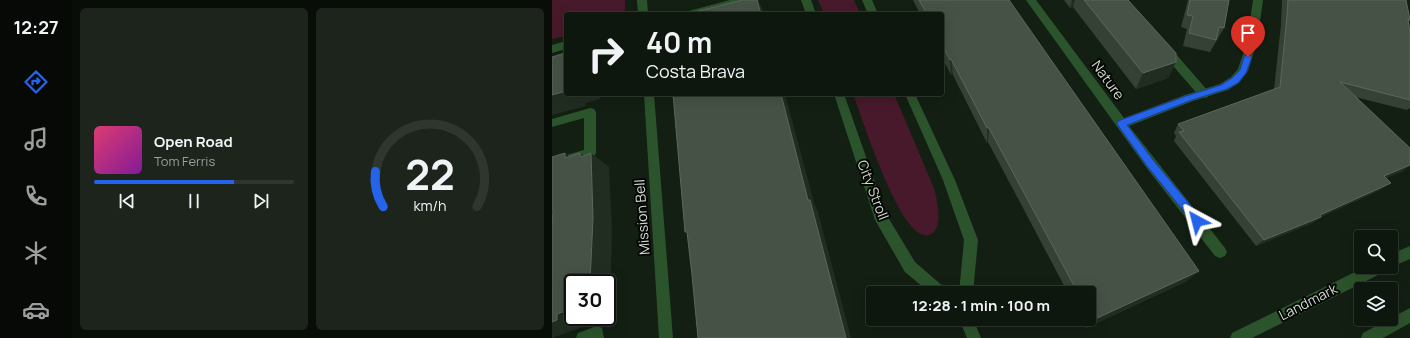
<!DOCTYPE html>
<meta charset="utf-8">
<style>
:root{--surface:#0e170e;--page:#1c241c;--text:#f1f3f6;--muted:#9b9f9e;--line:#2e362e;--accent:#2563eb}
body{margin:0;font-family:Manrope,sans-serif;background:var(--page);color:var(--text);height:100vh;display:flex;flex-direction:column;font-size:15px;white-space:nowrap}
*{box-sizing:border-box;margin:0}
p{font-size:13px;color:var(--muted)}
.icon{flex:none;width:22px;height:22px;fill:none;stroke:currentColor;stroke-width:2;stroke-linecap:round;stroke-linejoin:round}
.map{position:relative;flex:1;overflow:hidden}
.sheet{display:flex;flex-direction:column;gap:8px;padding:8px;background:#080d08;width:480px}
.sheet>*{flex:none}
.guide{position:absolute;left:12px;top:12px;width:380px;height:84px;border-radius:4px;box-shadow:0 4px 16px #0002,0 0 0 1px var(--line);background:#0e170e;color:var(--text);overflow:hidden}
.fabs{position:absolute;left:802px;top:230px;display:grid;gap:8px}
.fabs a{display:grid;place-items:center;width:44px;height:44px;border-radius:4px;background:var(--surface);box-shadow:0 4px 16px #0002,0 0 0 1px var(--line);font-size:20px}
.speed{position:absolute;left:12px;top:274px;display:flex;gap:8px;font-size:20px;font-weight:700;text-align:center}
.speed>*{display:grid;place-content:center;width:52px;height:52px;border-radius:50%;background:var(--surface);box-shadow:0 4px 16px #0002,0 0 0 1px var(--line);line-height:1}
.speed .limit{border:2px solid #111;border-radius:6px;background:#fff;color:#111}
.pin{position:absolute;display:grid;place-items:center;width:34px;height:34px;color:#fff;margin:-41px -17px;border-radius:50% 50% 50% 0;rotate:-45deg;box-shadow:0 0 4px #0007}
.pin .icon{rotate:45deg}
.me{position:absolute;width:44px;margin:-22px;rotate:322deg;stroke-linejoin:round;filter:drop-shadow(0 0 3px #0008)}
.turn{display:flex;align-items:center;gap:14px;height:84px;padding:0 16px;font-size:18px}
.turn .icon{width:52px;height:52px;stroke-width:2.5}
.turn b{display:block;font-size:28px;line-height:34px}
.sheet .tile{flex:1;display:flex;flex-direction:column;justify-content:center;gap:6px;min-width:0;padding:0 14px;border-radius:6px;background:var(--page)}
.sheet .dial{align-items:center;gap:0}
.dial svg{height:104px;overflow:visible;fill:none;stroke:var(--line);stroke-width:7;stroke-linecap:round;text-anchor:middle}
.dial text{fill:var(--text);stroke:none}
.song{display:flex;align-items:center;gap:12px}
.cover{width:48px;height:48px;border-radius:6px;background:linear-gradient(135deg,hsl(340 70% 55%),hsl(290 70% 35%))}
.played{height:4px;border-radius:2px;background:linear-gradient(90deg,var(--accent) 70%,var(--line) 70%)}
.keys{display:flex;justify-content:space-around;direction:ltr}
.sheet .tiles{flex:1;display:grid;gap:8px;grid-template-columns:repeat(2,1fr)}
.trip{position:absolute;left:314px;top:286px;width:230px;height:40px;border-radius:4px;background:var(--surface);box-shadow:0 4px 16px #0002,0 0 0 1px var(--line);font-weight:700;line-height:40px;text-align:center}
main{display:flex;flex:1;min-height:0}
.tabs{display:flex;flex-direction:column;width:72px;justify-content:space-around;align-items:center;background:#060906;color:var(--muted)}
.tabs .icon{width:28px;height:28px}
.tabs .active{color:var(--accent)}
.tabs b{font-size:18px;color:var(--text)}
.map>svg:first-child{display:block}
.green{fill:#48192b}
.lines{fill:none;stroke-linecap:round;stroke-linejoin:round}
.service{fill:#2c542c;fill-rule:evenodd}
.minor{fill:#2c542c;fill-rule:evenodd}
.tertiary{fill:#2c542c;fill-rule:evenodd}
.wall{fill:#354135}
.shaded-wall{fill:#202d20}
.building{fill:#465245;stroke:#5b675b}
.route{fill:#2563eb;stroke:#184099}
.labels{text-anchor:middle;stroke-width:4;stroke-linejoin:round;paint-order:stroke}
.street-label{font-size:14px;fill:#d1d9d0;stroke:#040704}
</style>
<main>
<nav class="tabs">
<b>12:27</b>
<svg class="icon active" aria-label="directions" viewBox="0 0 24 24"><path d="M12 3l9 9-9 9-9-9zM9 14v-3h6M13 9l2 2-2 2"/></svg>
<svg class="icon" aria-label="music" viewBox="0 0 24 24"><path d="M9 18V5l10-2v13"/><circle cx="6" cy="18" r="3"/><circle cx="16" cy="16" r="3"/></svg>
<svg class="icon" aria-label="phone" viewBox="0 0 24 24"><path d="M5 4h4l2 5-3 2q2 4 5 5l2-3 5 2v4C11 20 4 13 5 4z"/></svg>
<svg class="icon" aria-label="climate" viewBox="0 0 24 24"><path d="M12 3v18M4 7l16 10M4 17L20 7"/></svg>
<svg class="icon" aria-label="car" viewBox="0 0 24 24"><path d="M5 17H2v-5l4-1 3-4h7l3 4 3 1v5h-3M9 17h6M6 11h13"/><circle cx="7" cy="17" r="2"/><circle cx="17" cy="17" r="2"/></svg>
</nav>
<section class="sheet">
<div class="tiles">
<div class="tile">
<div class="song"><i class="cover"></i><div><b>Open Road</b><p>Tom Ferris</p></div></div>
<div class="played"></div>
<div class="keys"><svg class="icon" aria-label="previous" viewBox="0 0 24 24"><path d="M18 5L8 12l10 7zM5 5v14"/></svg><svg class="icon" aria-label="pause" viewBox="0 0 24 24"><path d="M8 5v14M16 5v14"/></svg><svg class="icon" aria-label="next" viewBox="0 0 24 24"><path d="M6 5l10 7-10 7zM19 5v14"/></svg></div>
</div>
<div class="tile dial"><svg viewBox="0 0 100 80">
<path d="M14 69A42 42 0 1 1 86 69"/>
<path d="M14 69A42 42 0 0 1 8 42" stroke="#2563eb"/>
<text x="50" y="56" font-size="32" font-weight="700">22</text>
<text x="50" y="72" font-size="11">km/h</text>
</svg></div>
</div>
</section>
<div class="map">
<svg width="858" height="338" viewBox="0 0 858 338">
<rect width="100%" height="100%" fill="#131f12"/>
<path class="green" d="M0 0H73V10L71 14H14V36L0 39Z
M266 0H302L308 14H272Z
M301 94H342L382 188C385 200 391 223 381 233 378 235 375 236 372 235 345 230 311 120 301 94Z"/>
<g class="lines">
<path class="service" d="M613 45 617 46 656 91 657 94 656 97 652 98 648 97 609 52 608 49 609 46Z
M38 108 42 109 44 112V153L42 156 0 169V159L32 150V118L0 127V119Z
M45 326 50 328 52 338H24L26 333Z"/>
<path class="minor" d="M85 0H95L96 14H86Z
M178 0H195L193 2 148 14H131L133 12Z
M474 0H484L572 118 633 95 668 84 679 77 686 69 695 42 701 0H711L705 42 696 71 687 83 676 90 641 101 577 126 673 248 675 252 673 256 668 258 663 256 594 167Z
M14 41V49L0 53V45Z
M92 94H102L121 338H107Z"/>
<path class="tertiary" d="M249 0H259L264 14H254Z
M310 0H320L326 14H316Z
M282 94H292L334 214 363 262 393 288 395 293H378L353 272 323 220Z
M353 94H363L403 180 426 240 421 293H407L412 240 391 180Z
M858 246V259L839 267H838L839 254Z
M813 267H834L832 272 700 338H678L680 333Z
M858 308V323L831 338H809L811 333Z
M407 319H421L429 338H415Z"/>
</g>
<path class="wall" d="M361 0H457L635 281 534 328 530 319H537V293H516L436 142 435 143 401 75H399L390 57V14H368Z
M512 0H576L624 62 616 78 584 89 521 7 518 8Z
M636 0H677L672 28 658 52 631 46 635 29 629 27Z
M730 0H854L858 20 857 21 858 33V108L855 110 803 97 851 171 834 178 839 183 828 190 769 217 760 223 704 246 622 141 624 136 622 133 626 124 722 89 729 25Z"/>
<path class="shaded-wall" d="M205 0H206L213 14H209Z
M520 0H523L521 7 518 8Z
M399 59 401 75H399L398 60Z
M624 62 616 78 584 89 591 73Z
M14 91V94H53L48 95V99L34 103V106L0 115V95Z
M229 94H233L263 206 266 212 299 338H294L256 200Z
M435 128H437L436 142 435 143Z
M13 153 31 167 13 158Z
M28 153 39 161V153L57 167 60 230 58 306 55 307V283H38Z
M858 165V166L851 171 822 184 832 176Z
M839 183 828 190 769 217 760 223 704 246 712 240Z
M1 209 0 229V210Z
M647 271 635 281 534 328 541 320Z
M21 308V317H41L28 322V328L0 338V322L5 314Z"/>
<path class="building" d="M191 0H205L209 14H135Z
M367 0H457L647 271 541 320 537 313V293H526L437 128H435L399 59 398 60 390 44V14H375Z
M532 0H576L624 53V62L591 73Z
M638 0H677L672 28 667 27 664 40 637 33 641 16 635 15Z
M736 0H854L858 20 856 19 858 33V100L788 82 858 148V165L832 176 839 183 768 215 769 217 712 240 627 132 632 131 626 124 728 87 735 16Z
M14 49V91L0 95V57L13 53V50Z
M121 94H229L256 200H258L294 338H146L140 275 135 232H133Z
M13 153V158L28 153 29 157 39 153 41 218 38 283H21V308L5 314V320L0 322V229L1 209 0 210V157Z"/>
<path class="route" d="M696 54 700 57 694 73 686 83 675 89 640 100 575 125 601 160 649 218 650 221 649 224 645 226 642 224 595 166 565 124 566 121 634 96 669 85 680 78 688 70 692 57Z"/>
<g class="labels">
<g class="street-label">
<text transform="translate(556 80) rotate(54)" y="5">Nature</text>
<text transform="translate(321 190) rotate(69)" y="5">City Stroll</text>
<text transform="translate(90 217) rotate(-94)" y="5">Mission Bell</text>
<text transform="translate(756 302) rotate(-27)" y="5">Landmark</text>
</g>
</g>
</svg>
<div class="fabs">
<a><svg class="icon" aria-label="search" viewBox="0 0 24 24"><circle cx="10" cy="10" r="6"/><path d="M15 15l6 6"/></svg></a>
<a><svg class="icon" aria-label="layers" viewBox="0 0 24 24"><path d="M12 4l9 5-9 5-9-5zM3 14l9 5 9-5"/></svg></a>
</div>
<div class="speed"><div class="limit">30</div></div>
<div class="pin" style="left:696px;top:57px;background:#d93025"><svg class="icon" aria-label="arrive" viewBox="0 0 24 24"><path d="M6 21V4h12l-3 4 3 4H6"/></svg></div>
<svg class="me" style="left:645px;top:221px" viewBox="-20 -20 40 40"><path d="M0-17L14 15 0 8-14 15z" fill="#2563eb" stroke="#fff" stroke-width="4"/></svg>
<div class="trip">12:28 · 1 min · 100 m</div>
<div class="guide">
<div class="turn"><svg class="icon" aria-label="right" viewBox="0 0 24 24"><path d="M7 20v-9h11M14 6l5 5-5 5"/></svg><div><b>40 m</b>Costa Brava</div></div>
</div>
</div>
</main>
